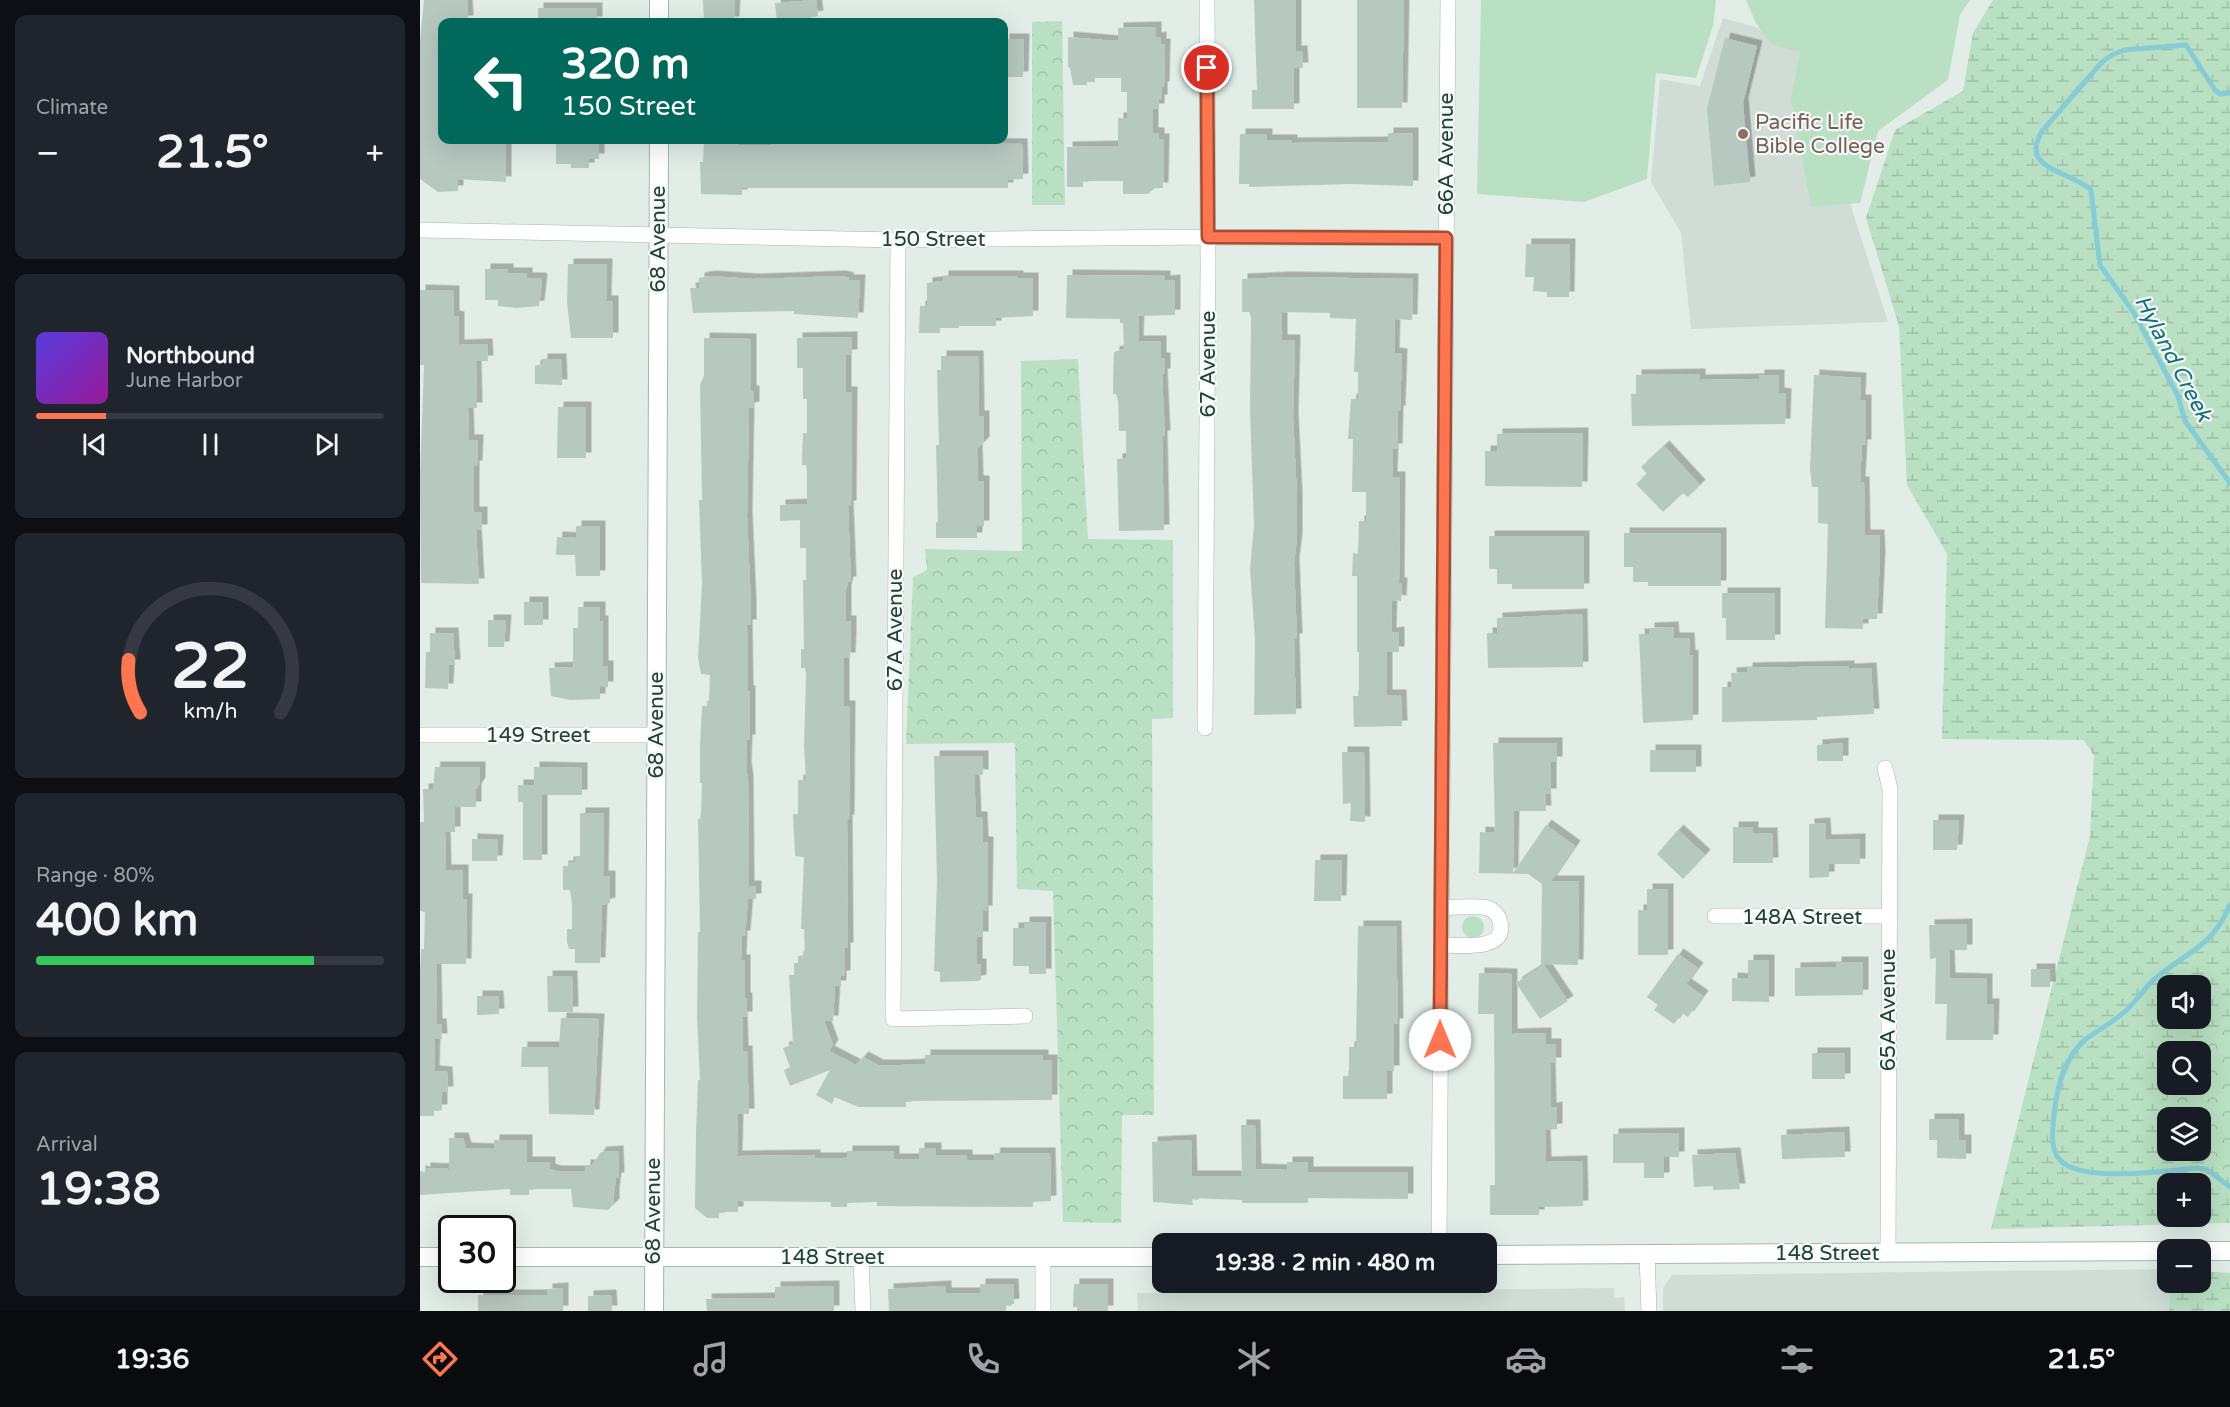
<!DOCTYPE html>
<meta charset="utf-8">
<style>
:root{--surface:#171b24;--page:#20242c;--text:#f1f3f6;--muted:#9ea1a6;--line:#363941;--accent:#fd7650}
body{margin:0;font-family:"Varela Round",sans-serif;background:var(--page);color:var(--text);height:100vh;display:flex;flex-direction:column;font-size:22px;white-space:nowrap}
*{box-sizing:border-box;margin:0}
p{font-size:20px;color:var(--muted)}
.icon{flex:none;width:33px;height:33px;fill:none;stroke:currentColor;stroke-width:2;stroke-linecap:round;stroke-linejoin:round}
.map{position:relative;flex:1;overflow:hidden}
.details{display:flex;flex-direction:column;gap:15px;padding:15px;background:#0d0f14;width:420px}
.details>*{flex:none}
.top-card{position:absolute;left:18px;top:18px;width:570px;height:126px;border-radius:12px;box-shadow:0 6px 24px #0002;background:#00695c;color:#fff;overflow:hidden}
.controls{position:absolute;left:1737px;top:975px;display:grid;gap:12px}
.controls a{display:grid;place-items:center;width:54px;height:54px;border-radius:12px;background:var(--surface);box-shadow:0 6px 24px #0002;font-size:30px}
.speed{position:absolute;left:18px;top:1215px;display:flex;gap:12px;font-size:30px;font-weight:700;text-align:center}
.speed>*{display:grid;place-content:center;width:78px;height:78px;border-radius:50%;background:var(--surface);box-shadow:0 6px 24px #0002;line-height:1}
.speed .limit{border:3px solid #111;border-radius:9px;background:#fff;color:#111}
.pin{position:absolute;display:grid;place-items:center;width:51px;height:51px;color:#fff;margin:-26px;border:3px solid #fff;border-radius:50%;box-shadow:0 2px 6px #0007}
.me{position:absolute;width:66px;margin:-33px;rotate:0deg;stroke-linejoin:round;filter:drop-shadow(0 0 4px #0008)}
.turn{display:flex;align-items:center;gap:21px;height:126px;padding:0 24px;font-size:27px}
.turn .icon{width:78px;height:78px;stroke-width:2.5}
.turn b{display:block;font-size:42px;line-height:51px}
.big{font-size:45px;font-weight:800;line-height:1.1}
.details .widget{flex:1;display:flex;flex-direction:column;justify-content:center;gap:9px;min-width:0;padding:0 21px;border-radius:12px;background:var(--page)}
.details .dial{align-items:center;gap:0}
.dial svg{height:156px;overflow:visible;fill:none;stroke:var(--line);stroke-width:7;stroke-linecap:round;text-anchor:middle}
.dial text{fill:var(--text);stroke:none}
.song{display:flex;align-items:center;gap:18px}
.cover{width:72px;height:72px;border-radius:9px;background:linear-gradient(135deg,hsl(250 70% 55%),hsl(300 70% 35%))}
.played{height:6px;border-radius:3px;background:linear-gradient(90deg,var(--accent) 20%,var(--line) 20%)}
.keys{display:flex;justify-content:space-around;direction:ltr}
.heat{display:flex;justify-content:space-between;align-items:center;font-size:33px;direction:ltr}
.charge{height:9px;border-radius:4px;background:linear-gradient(90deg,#34c759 80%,var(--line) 0)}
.trip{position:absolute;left:732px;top:1233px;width:345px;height:60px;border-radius:12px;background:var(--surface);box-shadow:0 6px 24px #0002;font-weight:800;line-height:60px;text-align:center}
.tabs{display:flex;height:96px;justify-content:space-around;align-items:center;background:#090b0e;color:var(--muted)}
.tabs .icon{width:42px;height:42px}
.tabs .selected{color:var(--accent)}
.tabs b{font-size:27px;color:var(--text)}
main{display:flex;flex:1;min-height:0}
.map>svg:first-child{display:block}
.built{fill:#d0ddd7}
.green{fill:#b9e0c2}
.forest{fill:url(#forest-crowns)}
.wetland{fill:url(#wetland-marsh);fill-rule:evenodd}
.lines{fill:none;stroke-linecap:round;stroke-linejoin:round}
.stream{stroke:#85ccd7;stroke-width:5}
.building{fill:#b7c8c1;filter:url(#shadow)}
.street-casing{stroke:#a4b6af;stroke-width:16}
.secondary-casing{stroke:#9fbab0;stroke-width:20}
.street{stroke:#fff;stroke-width:15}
.secondary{stroke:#fff;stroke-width:18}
.route-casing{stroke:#a44d34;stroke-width:15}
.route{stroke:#fd7650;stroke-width:10}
.education-dot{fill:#8d6e63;stroke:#f3f9f6;stroke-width:2}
.labels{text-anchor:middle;stroke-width:4.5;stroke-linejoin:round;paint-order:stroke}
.education-label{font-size:21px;fill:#785e54;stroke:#f3f9f6;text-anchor:start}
.street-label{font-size:21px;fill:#204036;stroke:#f3f9f6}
.water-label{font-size:22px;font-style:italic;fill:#157181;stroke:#f3f9f6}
</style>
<main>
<section class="details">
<div class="widget"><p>Climate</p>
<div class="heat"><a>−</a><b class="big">21.5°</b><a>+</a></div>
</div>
<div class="widget">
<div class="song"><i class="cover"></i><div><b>Northbound</b><p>June Harbor</p></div></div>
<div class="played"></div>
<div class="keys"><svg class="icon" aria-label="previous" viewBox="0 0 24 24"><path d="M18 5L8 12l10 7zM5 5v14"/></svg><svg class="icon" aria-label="pause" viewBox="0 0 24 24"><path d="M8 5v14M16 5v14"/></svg><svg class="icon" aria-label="next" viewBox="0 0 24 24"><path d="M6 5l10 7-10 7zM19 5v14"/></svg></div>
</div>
<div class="widget dial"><svg viewBox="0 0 100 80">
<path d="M14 69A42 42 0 1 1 86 69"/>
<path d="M14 69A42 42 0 0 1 8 42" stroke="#fd7650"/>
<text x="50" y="56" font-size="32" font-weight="700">22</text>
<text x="50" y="72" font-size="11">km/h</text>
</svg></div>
<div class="widget"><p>Range · 80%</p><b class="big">400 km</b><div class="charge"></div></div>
<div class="widget"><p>Arrival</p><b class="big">19:38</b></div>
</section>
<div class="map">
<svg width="1810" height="1311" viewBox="0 0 1810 1311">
<defs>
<pattern id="forest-crowns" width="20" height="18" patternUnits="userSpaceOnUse" patternTransform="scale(1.5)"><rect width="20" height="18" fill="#b9e0c2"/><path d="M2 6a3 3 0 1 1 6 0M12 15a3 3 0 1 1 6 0" fill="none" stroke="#9fc1a7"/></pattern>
<pattern id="wetland-marsh" width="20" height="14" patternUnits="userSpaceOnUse" patternTransform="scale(1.5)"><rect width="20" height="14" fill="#b9e0c2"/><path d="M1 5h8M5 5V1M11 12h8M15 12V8" fill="none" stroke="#9fc1a7"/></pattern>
<filter id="shadow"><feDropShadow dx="5.5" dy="-5.5" stdDeviation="0" flood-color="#0004"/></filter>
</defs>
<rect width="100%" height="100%" fill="#e2ede8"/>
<path class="built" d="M1303 18 1388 42 1430 203 1468 322 1271 329 1261 233 1231 182 1240 79 1280 86Z
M1747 1269 1748 1282 1750 1283 1749 1311H1243V1288L1252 1275Z
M1194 1288V1298L1204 1297 1205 1311H718L717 1293Z"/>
<path class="green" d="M1061 0H1296L1293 26 1276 78 1236 73 1227 179 1164 202 1057 194Z
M1326 0H1550L1540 15 1528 80 1458 131 1440 203 1391 207 1371 99 1380 52 1351 44 1336 23Z
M1042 927a11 11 0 1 1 22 0a11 11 0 1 1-22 0Z"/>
<path class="forest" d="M642 21 645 205H612V22Z
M658 359 668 539 753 540V718L732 719 734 1115H702L701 1223 643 1222 633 891 597 889 595 743 486 744 493 577 507 570 505 549 602 551 601 361Z
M1810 1020V1176L1780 1151V1118H1748L1747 1123 1741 1118 1752 1085 1780 1084V1052L1764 1051Z"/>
<path class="wetland" d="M1573 0H1810V1020L1764 1051 1748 1052V1084L1752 1085 1741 1118 1747 1123 1748 1150 1780 1151 1810 1176V1223L1571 1229 1670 836 1674 756 1664 740 1522 739 1527 554 1487 485 1479 326 1446 218 1475 130 1543 91 1553 33ZM1748 986H1780V1018H1748ZM1748 1184H1780V1216H1748Z
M1781 1271 1810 1273V1311H1749L1750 1283 1780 1282Z"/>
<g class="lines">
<path class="stream" d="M1810 93 1800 94 1795 90 1766 45 1704 50 1692 55 1682 62 1623 130C1597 169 1649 170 1671 190L1680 265 1714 313 1758 396 1765 421 1810 483
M1810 905C1792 947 1770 950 1737 977 1724 987 1716 1003 1703 1013 1692 1023 1678 1030 1666 1039 1641 1060 1635 1096 1633 1126 1632 1137 1632 1152 1640 1160 1663 1184 1746 1170 1778 1168L1788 1170 1810 1187"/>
</g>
<path class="building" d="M4 0H47L48 21 22 22V140L86 141V182L38 179V191L18 192 0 179V41Z
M283 0H315L314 22H284Z
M396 0 398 16 391 17V22H357L355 3Z
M834 0H876V51H882L883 68H874V109H832V90H837Z
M937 0H984L982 108H937Z
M118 8H177V22H118Z
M736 27V38L741 37V44H745L744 87H742V100H739V109H733V133H739V139H744L743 188H735L728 194H703V181H663V187H647V147L698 146V118H707V92H701V78H675V82H667V85H653L650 68 648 67V37L695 41 698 40V28Z
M1305 38 1337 46 1323 103 1330 182 1294 186 1287 108Z
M584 39H604L603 77H584Z
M968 133H993V186L930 184 829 187V184H819L820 134H847V140H872V143L968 142Z
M136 140H179V159H169V168H151V164H136Z
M284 140H319V145H351L359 143V140H372V143H397V140H526V143L602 144 603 179 588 180V188H322V195L281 194 280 162H283Z
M1106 244H1150L1149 297H1127V292L1113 291 1114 277H1105Z
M148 264H187L186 301H193V338H151L147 302Z
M65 269H88V273H107V278H120L122 280 119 306 97 308 78 306V300H65Z
M647 275 745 276V281L755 280V315L719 316 718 341H741V358H745V374H742L745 436H742L744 530 699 531 697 459 706 458V431H699L698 400 696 394H693V381L694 352 704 349 703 323H700V319L646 318Z
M290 276 333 279 421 276 429 278 428 280H440L438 318 374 314V311L273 313 270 288H279V278Z
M523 276H598V278H613V316L576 318V326H539V328H520V333H499L500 306H507V283L523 281Z
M867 277 993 279 992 320 975 319 974 353 982 354 980 411H978L977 449H973L972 477H980L979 583H982L981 601 972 600 971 633 979 632V652H967V695H981L982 726 934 727 933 696H939V652H937V576H932L933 553 938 554 939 521H946V492H932L933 439H928L931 399H938V372H934L936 319 910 318V313L862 312V340H875L873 417 877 497V539L874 563 877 639H874L876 714 834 715 835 640 830 569 834 525 830 411 831 317 829 312H822V279Z
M0 290 34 291V316L39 317V345L67 344 68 361H56L57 408H48L49 440H58L57 466H54V512H62V530H56L59 584 1 583 0 477 4 365H0Z
M432 337V355H426V392H432L431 506H428L431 582H428L426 590V621H431V636L430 658H424V706H430L429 820H427L428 948H425V976H421V986H415L413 1021H404L413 1045 409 1051 436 1065 443 1057 458 1065H481L505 1064V1055H623V1060H632V1100L486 1101V1107H438L415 1097 412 1104 396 1095 410 1070 370 1086 364 1070 370 1067 363 1048 373 1044 369 975H374V963H378V956L385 955 384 929H381L384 857 375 856 373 814H378V780H386L384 747 386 675 385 668H381V649H384L383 580H386V548H380V520L360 521V505L387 504V472L386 465H382V457L383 433H387V399H383V368H377V338Z
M284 338 331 339V391H334V407L329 408 327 516 331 606V625H327L328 691H330V740H327L326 767 328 780 329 886H336V899H328L325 936H322L321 960H325V998H327V1017H322L323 1051H327L329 1114H318L317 1156 395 1155V1158H424L427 1157V1151H474V1159H499V1148H516V1155H547V1160H574L575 1153H630L631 1201 613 1202V1207L457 1206V1202L427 1203V1207H411V1202L318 1201V1212H299V1218H287L275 1208 276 1133 278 1080H280L277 1017 278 932H280L278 819H280L281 813 282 783H280V745L282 706H287L289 700 290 675 281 674 278 658 282 584 279 500H282L280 385 284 376Z
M521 356H558L559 416H564V442L557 449 558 481H564V526H557V538H516V522H518L516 445H519L517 370H521Z
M122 359H141L142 385 115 384V366L122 364Z
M1280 374V380L1339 379V375H1359V393L1366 394 1365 424 1212 426 1211 394H1216V375Z
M1394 375 1441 378 1440 400H1446V445H1442L1440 482H1444L1445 535H1459L1460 556 1457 619H1443V629L1405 628 1408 524 1398 523V487H1392L1390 469Z
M138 407H166V458H137Z
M1163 433 1162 487 1065 486V451H1077V434Z
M1244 446 1280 485 1268 497 1263 493 1243 512 1216 484 1227 474 1221 467Z
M156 526H180V576H156L155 555H136L137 537 156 538Z
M1204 533H1301V586H1228V582H1213V567H1204Z
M1069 536H1164V589H1092V584H1077V569H1069Z
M1302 593H1355V640H1306V618H1302Z
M104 602H123V625H104Z
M158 607H180V621H183V666H188V687H180V699L150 700 131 696 129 668 153 667V628H158Z
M1162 614 1163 667 1068 668 1067 633H1077V618Z
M68 620H86L84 647H68Z
M1253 627 1254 638H1269L1270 656 1273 655V720L1223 723 1219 634H1229V628Z
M10 633H33L35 665H29L28 689 5 688 6 652H10Z
M1429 666V669L1451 668 1454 714 1397 717V720L1302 722V687H1312L1311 673 1327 672V668Z
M1073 743H1137V762H1131V794H1125L1126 811H1094L1093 873 1126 825 1155 846 1131 881H1159L1158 965 1121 964 1122 884 1108 874 1059 873 1060 832 1075 833Z
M1423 743V761H1397V745Z
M1230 750H1276V772H1230Z
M922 752H944L945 822 930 821 931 803 923 804Z
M514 756H563V775L554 774 556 817H562L563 842H568L567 911H563V937H557V964H561V980L557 981 520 982V972L514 971 517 880Z
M15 767H60V783L56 789V807H35V832H25L26 870H43V899H47L46 964H16L17 1024H21L22 1039H15L14 1071 27 1072 28 1092H22V1110H14V1116H0V970L1 949H4L5 912 0 911V822H4L3 789H13Z
M114 767 162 768V795H122V860H103V802H98V785H114Z
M160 813H184L183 876H190V903L182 905 180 963H155V949H149L147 942V929H152V903L150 890H143V866H148V862H155V856H160Z
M1513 820H1539L1537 850H1513Z
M1405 823 1406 840 1440 839V864H1409V877L1389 878V824Z
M1313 827H1333V833H1352L1353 863H1313Z
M1258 830 1285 855 1263 879 1237 854Z
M52 839 78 840 77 861H52Z
M895 860H922L921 901H894Z
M1227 889H1248V955H1218V910H1227Z
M604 922H626V974H609V966H593V928H604Z
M1547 924V950H1529L1530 978 1567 979V1004H1574L1573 1040H1526L1527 1004H1515L1516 958 1510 959 1509 925Z
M938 926H976L978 1024H974V1071H967V1099H923V1076H929V1047H936Z
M1258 954 1278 968 1266 984 1283 996 1268 1017 1262 1013 1254 1024 1234 1010 1238 1005 1227 997Z
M1328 960H1349V1002L1312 1001V978L1328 979Z
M1416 962H1443V995L1375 996V968L1416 967Z
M1124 965 1148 1001 1120 1019 1096 983Z
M1611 969H1630V987H1611Z
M1059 973 1092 974V1034L1126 1033V1044H1136V1063H1130L1131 1108 1137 1107V1129L1125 1130 1126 1162 1162 1161 1163 1206 1119 1207V1215H1070V1185H1075L1074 1014H1058Z
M127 976H152L153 1012H128Z
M57 996H78L79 1014 57 1015Z
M141 1018 179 1019 174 1115 129 1114 128 1067H101L102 1047H139Z
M1392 1053H1425V1079H1392Z
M1509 1119H1539V1140H1546V1159L1517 1158V1140H1509Z
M821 1125H835L836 1169 867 1170V1162H888V1172H988V1199L888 1198V1203H822V1200L772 1198 773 1205 733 1202 732 1142 771 1140 772 1176H822Z
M1424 1132 1425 1157 1362 1159 1361 1135Z
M1259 1133V1157H1244V1178H1224V1163H1193V1134Z
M29 1138H43L46 1148 74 1149V1140H107V1162H130V1169L136 1171H165V1165H172L181 1152 198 1151 199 1178H196L194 1193V1204L188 1210 153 1207 151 1189H109V1195H90V1189L0 1195V1171L5 1172V1168L29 1169Z
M1315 1153 1320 1189 1293 1190V1186L1274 1187 1272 1155Z
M560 1284H593L594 1304 586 1305V1311H469L468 1289 526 1286V1293H560Z
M654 1284H688V1311H657V1307H653Z
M414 1286V1311H287L286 1299 355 1298V1287Z
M143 1288V1311H58V1295H127V1289Z
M191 1295 192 1311H168V1296Z"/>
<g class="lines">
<defs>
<path id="street" d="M0 230 478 240 788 237 1026 238
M478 240 473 1019 605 1016
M785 728 788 266 787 0
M0 735H236
M1465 768 1470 789 1468 1253
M1295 916H1468
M1021 945C1038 945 1088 952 1080 922 1079 916 1074 910 1068 908 1055 905 1035 908 1021 907
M1019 1244 1028 0
M1227 1254 1229 1311
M441 1257 443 1311
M623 1257V1311"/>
<path id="secondary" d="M239 22V0
M1780 1251H1810
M1066 1255 1748 1251
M0 1257H32
M82 1257H742
M234 1311 239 140"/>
</defs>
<use href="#street" class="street-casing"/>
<use href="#secondary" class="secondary-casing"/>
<use href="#street" class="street"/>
<use href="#secondary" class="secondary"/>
</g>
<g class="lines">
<defs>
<path id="route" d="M787 68 788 237 1026 238 1020 1040"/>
</defs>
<use href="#route" class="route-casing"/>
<use href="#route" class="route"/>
</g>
<circle class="education-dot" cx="1323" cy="134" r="6"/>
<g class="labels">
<g class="education-label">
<text x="1335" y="129">Pacific Life<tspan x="1335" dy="24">Bible College</tspan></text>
</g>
<g class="street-label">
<text transform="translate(1026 154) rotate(-90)" y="7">66A Avenue</text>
<text transform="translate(238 239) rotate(-90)" y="7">68 Avenue</text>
<text x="513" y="246">150 Street</text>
<text transform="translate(788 364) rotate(-90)" y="7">67 Avenue</text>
<text transform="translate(475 630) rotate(-90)" y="7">67A Avenue</text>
<text transform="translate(236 725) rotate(-90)" y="7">68 Avenue</text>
<text x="118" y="742">149 Street</text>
<text x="1382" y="924">148A Street</text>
<text transform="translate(1468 1010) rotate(-90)" y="7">65A Avenue</text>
<text transform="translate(233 1211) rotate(-90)" y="7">68 Avenue</text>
<text x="1407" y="1260">148 Street</text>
<text x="412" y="1264">148 Street</text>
</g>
<g class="water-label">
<text transform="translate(1754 358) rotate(62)" y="8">Hyland Creek</text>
</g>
</g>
</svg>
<div class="controls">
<a><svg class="icon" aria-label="sound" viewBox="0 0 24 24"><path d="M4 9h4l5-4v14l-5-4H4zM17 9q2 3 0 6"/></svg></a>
<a><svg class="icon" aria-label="search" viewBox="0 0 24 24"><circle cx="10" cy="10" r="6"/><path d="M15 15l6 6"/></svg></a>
<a><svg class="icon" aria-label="layers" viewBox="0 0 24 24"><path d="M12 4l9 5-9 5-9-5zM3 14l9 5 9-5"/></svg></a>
<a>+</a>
<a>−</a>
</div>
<div class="speed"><div class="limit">30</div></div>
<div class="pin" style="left:787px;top:68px;background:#d93025"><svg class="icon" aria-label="arrive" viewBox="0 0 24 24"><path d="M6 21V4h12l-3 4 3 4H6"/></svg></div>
<svg class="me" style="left:1020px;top:1040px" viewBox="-20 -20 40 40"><circle r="19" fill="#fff"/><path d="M0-13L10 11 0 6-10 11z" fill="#fd7650"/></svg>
<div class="trip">19:38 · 2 min · 480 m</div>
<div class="top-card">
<div class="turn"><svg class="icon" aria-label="left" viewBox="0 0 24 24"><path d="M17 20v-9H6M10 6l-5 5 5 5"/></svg><div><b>320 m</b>150 Street</div></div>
</div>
</div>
</main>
<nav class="tabs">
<b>19:36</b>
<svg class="icon selected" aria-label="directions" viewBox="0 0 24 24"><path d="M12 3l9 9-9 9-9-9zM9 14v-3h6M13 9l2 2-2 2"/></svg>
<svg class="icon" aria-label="music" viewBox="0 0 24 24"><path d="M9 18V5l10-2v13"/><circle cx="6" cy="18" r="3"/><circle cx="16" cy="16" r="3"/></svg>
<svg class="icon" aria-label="phone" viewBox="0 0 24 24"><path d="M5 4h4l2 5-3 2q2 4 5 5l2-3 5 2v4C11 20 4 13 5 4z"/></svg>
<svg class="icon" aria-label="climate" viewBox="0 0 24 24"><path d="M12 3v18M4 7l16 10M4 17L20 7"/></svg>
<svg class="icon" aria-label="car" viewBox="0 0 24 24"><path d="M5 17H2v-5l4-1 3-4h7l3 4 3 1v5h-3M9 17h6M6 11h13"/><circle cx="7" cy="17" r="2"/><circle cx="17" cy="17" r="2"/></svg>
<svg class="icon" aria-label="filters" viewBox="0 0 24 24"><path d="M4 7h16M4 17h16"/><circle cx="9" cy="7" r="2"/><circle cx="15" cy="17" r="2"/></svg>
<b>21.5°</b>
</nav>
